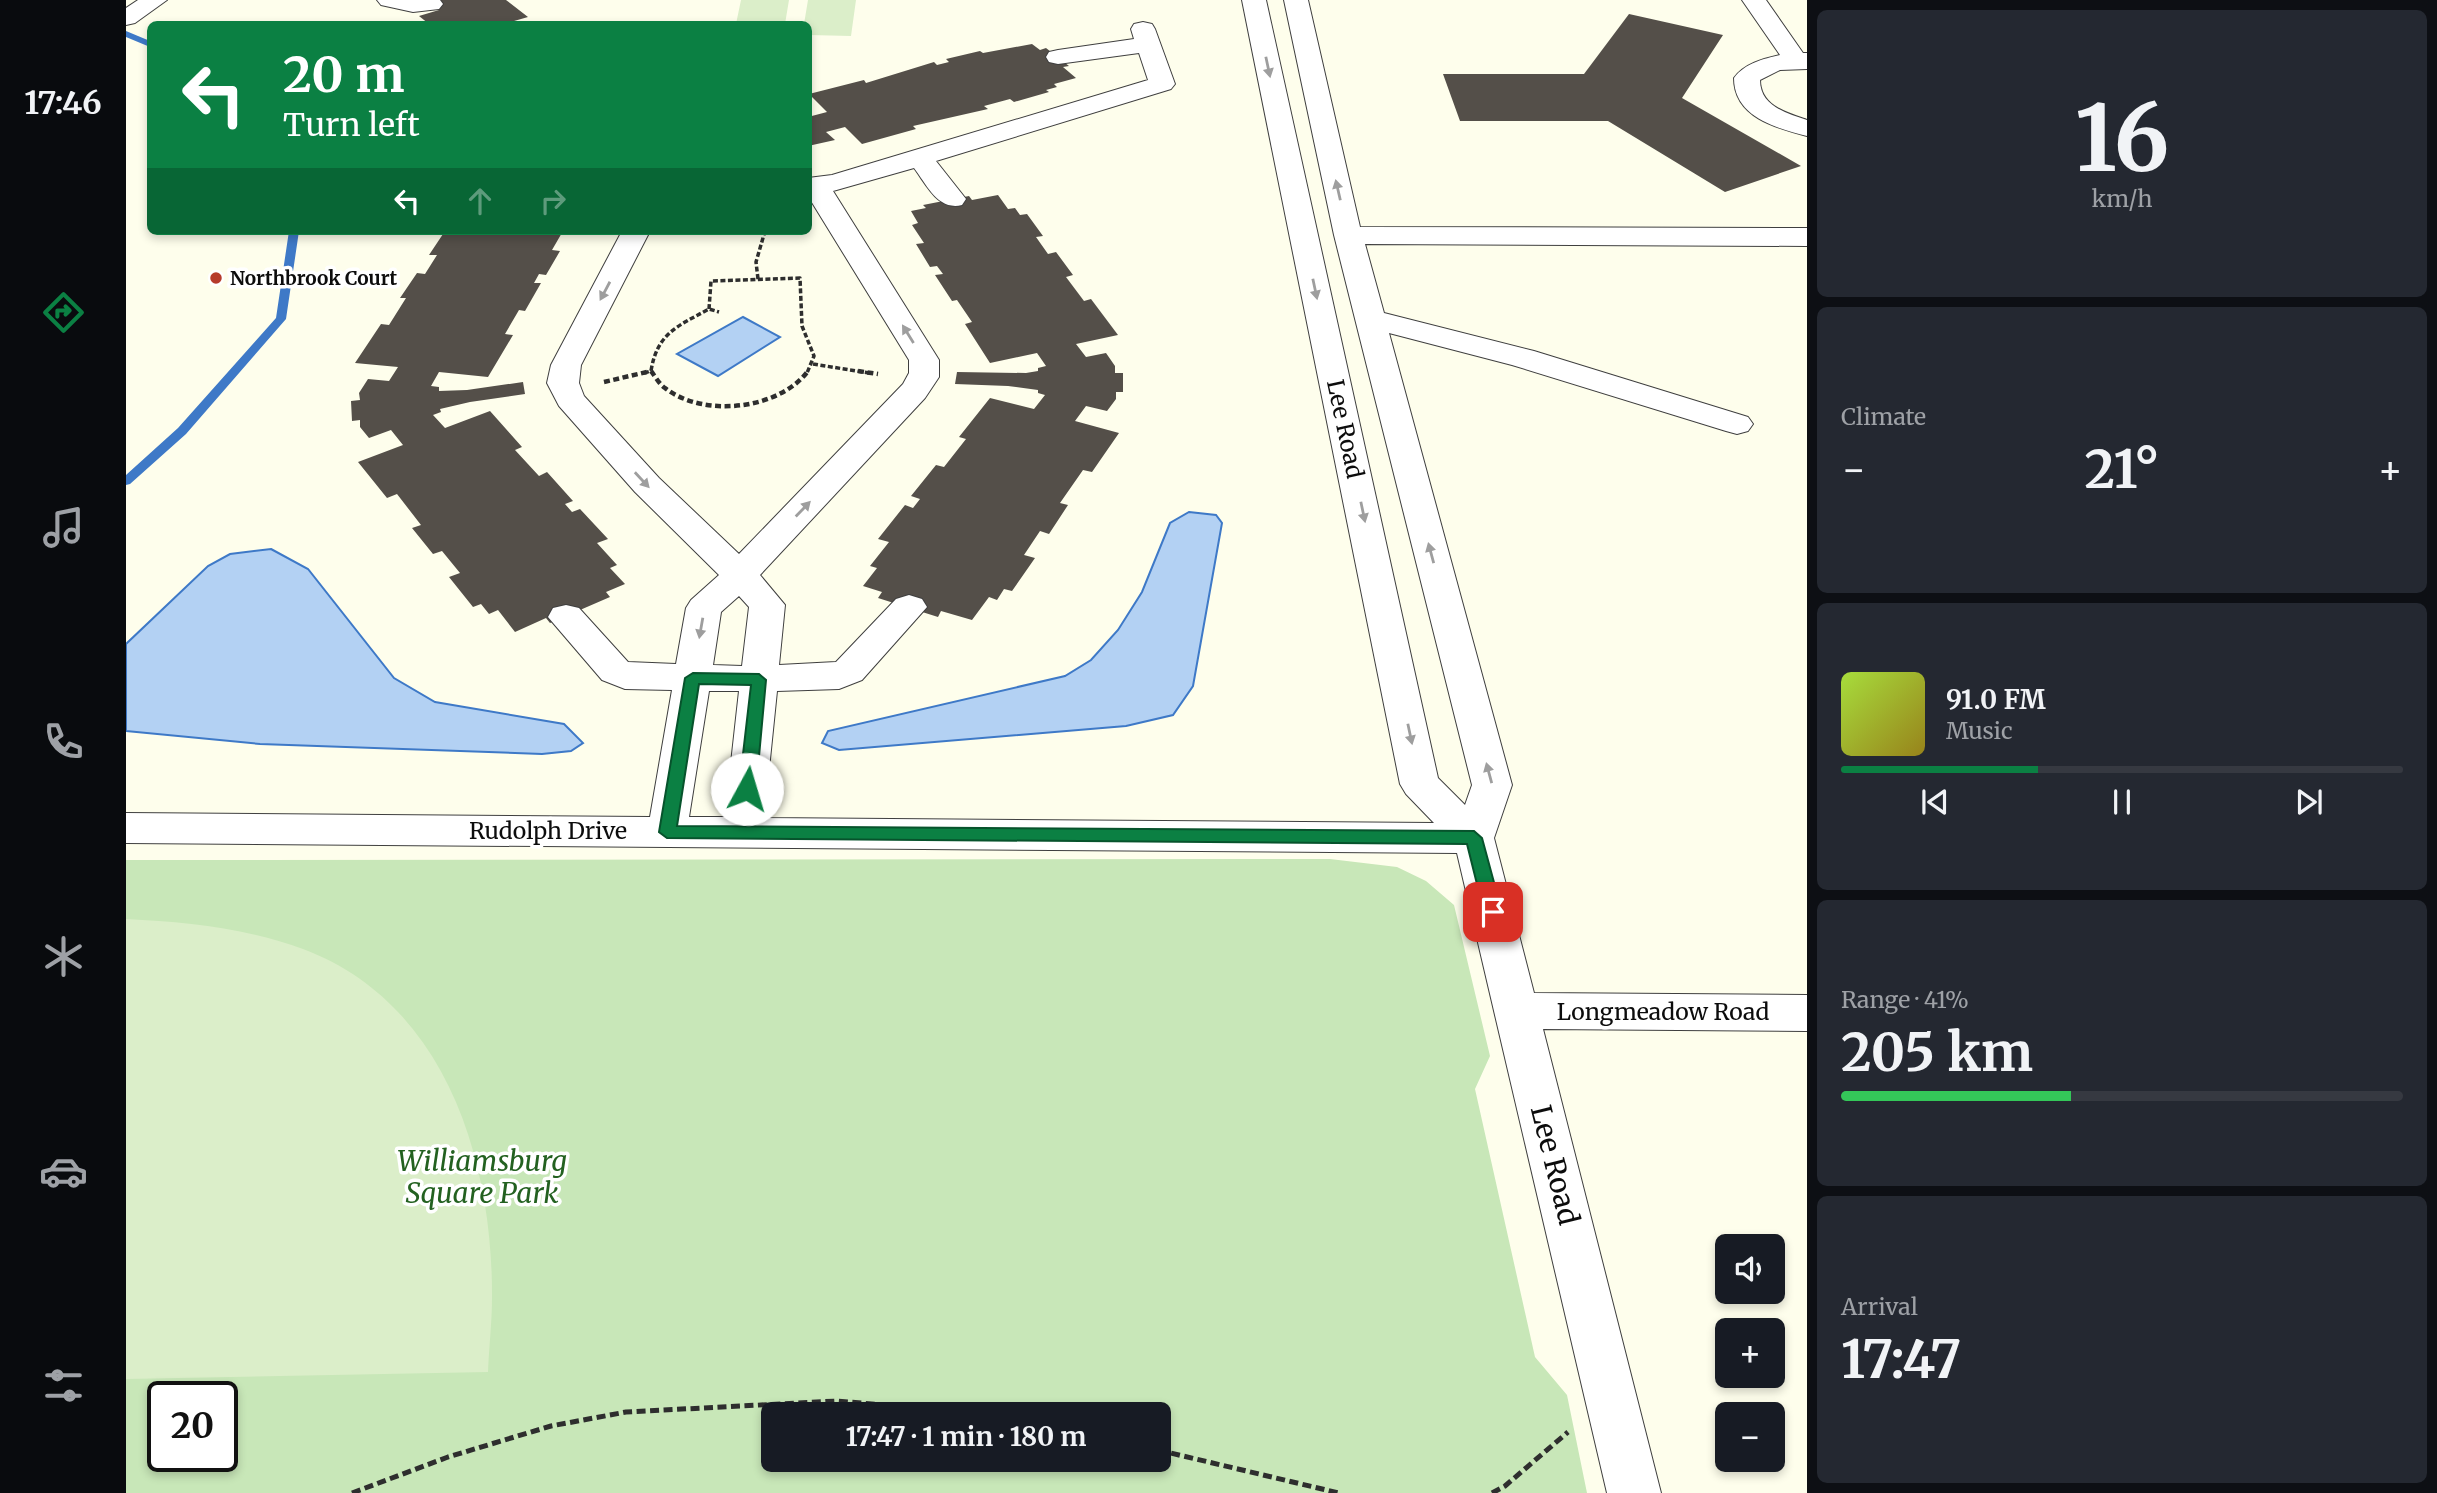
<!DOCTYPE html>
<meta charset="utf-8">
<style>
:root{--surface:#171b24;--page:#242831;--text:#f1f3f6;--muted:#9ea1a6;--line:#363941;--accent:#0b8043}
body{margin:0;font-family:Merriweather,serif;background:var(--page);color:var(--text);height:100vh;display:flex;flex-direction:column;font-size:26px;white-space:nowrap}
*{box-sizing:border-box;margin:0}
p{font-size:23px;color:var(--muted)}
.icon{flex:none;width:38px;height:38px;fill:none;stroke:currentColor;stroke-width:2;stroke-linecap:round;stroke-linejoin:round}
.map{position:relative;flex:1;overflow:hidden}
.side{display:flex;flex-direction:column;gap:10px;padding:10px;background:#0d0f14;width:630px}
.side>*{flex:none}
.top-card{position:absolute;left:21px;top:21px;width:665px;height:214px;border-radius:10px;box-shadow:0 4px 10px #0003;background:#0b8043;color:#fff;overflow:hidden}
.controls{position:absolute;left:1589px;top:1234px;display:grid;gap:14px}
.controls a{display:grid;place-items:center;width:70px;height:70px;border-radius:10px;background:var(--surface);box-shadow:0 4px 10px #0003;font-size:35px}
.speed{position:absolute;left:21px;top:1381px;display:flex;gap:14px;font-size:35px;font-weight:700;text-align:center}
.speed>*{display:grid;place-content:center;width:91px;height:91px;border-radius:50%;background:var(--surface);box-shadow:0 4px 10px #0003;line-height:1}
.speed .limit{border:4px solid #111;border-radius:10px;background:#fff;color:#111}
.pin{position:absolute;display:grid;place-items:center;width:60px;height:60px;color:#fff;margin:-30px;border-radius:14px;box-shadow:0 4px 10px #0006}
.me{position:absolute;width:77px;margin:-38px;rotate:6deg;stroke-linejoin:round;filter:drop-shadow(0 0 5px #0008)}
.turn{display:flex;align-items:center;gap:24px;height:147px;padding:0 21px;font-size:32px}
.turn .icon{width:91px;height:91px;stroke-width:2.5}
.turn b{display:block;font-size:49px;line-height:60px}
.lanes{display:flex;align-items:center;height:66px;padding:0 21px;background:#0003;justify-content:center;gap:35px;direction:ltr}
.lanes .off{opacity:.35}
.big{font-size:52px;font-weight:700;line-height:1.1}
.side .card{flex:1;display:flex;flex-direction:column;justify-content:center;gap:10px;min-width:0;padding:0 24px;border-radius:10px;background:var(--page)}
.side .dial{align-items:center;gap:0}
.dial b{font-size:91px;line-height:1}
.song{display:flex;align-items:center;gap:21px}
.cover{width:84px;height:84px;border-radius:10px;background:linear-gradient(135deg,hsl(80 70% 55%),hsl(50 70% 35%))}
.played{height:7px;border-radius:4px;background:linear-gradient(90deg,var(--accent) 35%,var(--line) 35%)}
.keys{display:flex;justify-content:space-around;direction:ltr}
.heat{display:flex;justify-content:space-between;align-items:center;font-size:38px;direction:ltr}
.charge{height:10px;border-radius:5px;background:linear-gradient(90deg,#34c759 41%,var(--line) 0)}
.trip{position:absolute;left:635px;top:1402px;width:410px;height:70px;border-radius:10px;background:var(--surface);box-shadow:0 4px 10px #0003;font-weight:700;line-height:70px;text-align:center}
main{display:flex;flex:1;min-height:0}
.tabs{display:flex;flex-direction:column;width:126px;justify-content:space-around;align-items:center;background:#090b0e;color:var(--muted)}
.tabs .icon{width:49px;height:49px}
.tabs .active{color:var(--accent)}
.tabs b{font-size:32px;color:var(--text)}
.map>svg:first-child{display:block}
.green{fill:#c8e7b8;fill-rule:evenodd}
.pitch{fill:#dbeec9}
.water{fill:#b3d1f3;stroke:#3e79c7;stroke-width:2}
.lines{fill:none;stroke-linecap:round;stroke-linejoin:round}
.stream{fill:#3e79c7;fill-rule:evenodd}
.building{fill:#544f49}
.minor-casing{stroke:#3f3f3f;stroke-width:2}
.path-far2{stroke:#2e2e2e;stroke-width:3.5;stroke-dasharray:5 2.5;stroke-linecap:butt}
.path-far1{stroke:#2e2e2e;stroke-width:4.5;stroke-dasharray:6 3.5;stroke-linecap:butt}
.path{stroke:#2e2e2e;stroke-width:5;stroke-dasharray:9 4.5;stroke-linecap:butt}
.minor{fill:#fff;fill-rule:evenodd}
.oneway{fill:#9e9e9e}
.route{fill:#0b8043;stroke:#07532c;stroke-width:2}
.poi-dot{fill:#b63b2b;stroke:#fff;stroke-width:2.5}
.labels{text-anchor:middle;stroke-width:7;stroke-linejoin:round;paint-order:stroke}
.far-poi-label{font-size:19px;font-weight:bold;fill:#0c0c0c;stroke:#fff;text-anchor:start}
.street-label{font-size:23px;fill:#0c0c0c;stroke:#fff}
.near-park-label{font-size:28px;font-style:italic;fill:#236120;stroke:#fff}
.near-street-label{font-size:28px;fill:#0c0c0c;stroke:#fff}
</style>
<main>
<nav class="tabs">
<b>17:46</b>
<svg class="icon active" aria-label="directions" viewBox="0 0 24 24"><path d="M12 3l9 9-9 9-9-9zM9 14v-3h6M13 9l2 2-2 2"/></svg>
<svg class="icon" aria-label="music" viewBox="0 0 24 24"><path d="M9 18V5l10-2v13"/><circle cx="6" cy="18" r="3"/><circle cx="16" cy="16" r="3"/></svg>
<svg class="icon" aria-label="phone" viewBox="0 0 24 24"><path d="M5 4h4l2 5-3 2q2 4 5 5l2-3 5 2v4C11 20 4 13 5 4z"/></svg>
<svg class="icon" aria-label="climate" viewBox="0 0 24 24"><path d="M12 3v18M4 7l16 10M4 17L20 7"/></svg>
<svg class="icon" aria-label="car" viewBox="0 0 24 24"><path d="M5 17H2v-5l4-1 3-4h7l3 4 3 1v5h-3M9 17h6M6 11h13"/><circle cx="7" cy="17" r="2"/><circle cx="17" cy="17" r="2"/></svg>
<svg class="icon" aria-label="filters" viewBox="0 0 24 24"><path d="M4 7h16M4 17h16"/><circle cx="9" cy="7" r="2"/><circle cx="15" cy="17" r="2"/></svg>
</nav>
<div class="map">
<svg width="1681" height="1493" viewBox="0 0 1681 1493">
<rect width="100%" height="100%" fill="#fefeec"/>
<path class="green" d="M1204 859 1271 867 1300 881 1328 905 1364 1056 1349 1089 1409 1357 1441 1395 1461 1493H0V860ZM37 1396H96V1456H37ZM648 1414H1032V1460H648Z"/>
<path class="pitch" d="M615 0H663L659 24H610Z
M682 0H730L725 36 683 35 682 24H678Z
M0 919C60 922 120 928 177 949 319 1002 367 1159 366 1298 366 1322 363 1347 362 1372L0 1379Z"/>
<path class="water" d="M617 317 654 337 592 376 551 354Z
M1063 512 1090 515 1096 523 1067 686 1047 715 1000 726 713 750 696 743 702 731 939 676 965 660 992 630 1016 592 1044 523Z
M145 549 182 569 268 678 309 702 438 724 457 743 445 751 416 754 134 744 0 731V644L82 566 104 554Z"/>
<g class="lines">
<path class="stream" d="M0 31 24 41V47L0 37Z
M163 231H173L160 319 60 434 4 484 0 485V475L52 428 150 318Z"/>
</g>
<path class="building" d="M300 0H380L402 17 378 24H303L293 16 313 10Z
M1503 14 1597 35 1556 98 1675 166 1599 192 1482 121H1334L1317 74H1458Z
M906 44 914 50 920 48 943 66 937 67 950 78 928 84 931 87 920 90 923 92 888 102 884 99 858 106 862 109 787 126 790 129 736 144 719 127 700 132 709 140 682 146V117L701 112 683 94 738 80 740 83 808 62 811 65 823 62 820 59 854 51 857 53Z
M872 195 882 209 889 208 894 215 901 214 917 236 910 237 922 254 930 252 947 275 940 277 958 301 965 299 992 335 950 344 960 357 980 353 989 366V373H997V392H990V399L981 411 960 406 949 421 993 433 966 472 957 470 934 503 942 505 923 534 914 531 898 555 909 558 886 591 878 589 871 600 863 597 846 620 815 611 812 617 752 598 756 592 737 586 751 568 744 566 763 542 752 539 779 505 787 508 794 499 785 496 810 465 818 467 840 439 833 437 864 398 908 409 919 395 912 393V390L882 386 829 384 831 372 900 373 912 371V368L920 366 911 353 864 363 839 324 846 322 831 300 826 301 809 275 817 274 811 266 804 267 790 244 798 243 786 225 792 223 785 211 800 208 797 205 843 196 846 200Z
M319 231H437L426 250 434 251 420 275 413 274 408 283H415L399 311 393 310 379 334 387 335 362 377 313 372 305 386 313 387V391L341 390 397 382 399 394 344 402 314 409 315 412 307 415 319 428 364 411 396 447 389 450 413 476 421 472 447 501 439 504 446 512 454 509 482 539 471 543 491 565 484 568 499 584 480 592 484 597 424 623 420 618 389 632 372 610 363 614 355 604 347 607 323 577 334 573 316 551 307 554 286 528 295 525 271 494 261 498 232 462 277 445 265 430 243 438 234 427V420L226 421 225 401 234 400 233 393 242 379 263 381 272 367 229 363 255 324 263 325 280 298H274L291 273 299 274 311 255H303Z"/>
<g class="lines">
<defs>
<path id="minor" d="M12 0H41L9 23 0 25V8Z
M251 0H314L317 4 313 9 287 12 255 5Z
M1116 0H1140L1312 778 1339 805 1346 785 1208 235 1158 0H1182L1234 227 1681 228V246L1239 244 1258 313 1408 351 1622 417 1627 424 1622 431 1611 434 1600 431 1386 365 1263 333 1386 785 1368 838 1408 993 1681 995V1031L1417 1029 1535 1493H1481L1331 853 0 843V813L524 817 546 690 499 689 476 680 422 617 427 608 440 605 453 608 502 662 550 664 560 608 565 600 593 575 509 492 433 406 421 383 425 365 496 231H524L455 365 453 383 458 396 533 478 613 554 777 384 783 373V360L682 196V178L706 175 1022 80 1013 53 932 64 923 62 920 57 923 52 932 50 1008 39 1005 29 1008 24 1017 22 1026 24 1029 29 1049 84 1045 89 810 161 840 199 836 205C812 211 801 185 788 168L707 191 813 360V377L799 398 634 575 659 605 653 665 710 662 770 599 783 595 796 599 801 607 736 680 713 689 651 691 638 818 1308 823 1280 794 1274 784ZM613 596 623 607 616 666 587 665 595 612ZM583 691H613L599 817H563Z
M1616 0H1640L1677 53H1681V69L1654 70 1634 80C1634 106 1660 113 1681 120V136C1650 128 1608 117 1608 78 1619 63 1637 59 1654 55Z"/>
</defs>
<use href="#minor" class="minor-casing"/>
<path class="path-far2" d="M632 279 630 262 639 231
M583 309 585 281 674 278 676 326 688 356 681 373
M687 364 743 373
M518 373 525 371C531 333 552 326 583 309L593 312"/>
<path class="path-far1" d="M525 371C529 376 533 384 539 388 577 418 653 410 682 371
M732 371 752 374
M478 382 525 371"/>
<path class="path" d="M1032 1450 1213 1493
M226 1493 322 1457 425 1426 500 1412 711 1401 860 1414
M1366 1493 1379 1486 1442 1432"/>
<use href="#minor" class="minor"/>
</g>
<defs><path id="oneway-solid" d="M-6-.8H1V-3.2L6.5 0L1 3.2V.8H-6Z" transform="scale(1.75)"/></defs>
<g class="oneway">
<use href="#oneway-solid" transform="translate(1142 67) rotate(78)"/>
<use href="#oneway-solid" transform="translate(1212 190) rotate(-103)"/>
<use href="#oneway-solid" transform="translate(1189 289) rotate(78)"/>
<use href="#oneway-solid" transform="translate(479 291) rotate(118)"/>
<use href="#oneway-solid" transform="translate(782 334) rotate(-122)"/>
<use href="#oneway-solid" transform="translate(516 480) rotate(47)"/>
<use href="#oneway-solid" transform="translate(677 509) rotate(-46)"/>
<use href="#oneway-solid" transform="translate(1237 512) rotate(78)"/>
<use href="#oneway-solid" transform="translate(1305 553) rotate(-105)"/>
<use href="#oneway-solid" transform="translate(575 628) rotate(100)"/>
<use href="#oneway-solid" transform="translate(1284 734) rotate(78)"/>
<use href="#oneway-solid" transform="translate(1363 773) rotate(-105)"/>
</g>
<path class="route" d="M567 673 633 674 640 680 630 789 621 795 613 789 625 685 573 684 551 826 1348 831 1356 838 1376 912 1373 917H1361L1358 912 1341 844 541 838 533 832 559 678Z"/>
<circle class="poi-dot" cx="90" cy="278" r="7"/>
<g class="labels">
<g class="far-poi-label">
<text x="104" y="285">Northbrook Court</text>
</g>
<g class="street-label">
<text transform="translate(1219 429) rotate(78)" y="8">Lee Road</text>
<text x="422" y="839">Rudolph Drive</text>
<text x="1537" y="1020">Longmeadow Road</text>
</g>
<g class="near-park-label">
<text x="356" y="1171">Williamsburg<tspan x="356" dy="32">Square Park</tspan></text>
</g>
<g class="near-street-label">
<text transform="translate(1429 1165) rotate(76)" y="10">Lee Road</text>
</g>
</g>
</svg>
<div class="controls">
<a><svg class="icon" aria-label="sound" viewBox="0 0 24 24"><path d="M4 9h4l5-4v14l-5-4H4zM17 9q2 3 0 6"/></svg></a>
<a>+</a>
<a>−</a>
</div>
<div class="speed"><div class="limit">20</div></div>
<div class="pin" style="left:1367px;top:912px;background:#d93025"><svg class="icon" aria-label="arrive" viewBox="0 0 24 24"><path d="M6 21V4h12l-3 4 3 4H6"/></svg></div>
<svg class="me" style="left:621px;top:789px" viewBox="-20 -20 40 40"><circle r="19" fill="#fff"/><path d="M0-13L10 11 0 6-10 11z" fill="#0b8043"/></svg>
<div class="trip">17:47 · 1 min · 180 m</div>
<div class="top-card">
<div class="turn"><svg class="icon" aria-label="left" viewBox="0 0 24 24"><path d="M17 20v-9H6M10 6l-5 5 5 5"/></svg><div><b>20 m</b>Turn left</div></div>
<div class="lanes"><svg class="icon" aria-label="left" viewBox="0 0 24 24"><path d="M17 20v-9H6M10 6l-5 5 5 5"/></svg><svg class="icon off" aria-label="ahead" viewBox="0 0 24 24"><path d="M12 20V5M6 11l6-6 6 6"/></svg><svg class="icon off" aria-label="right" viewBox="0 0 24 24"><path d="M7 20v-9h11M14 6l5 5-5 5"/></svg></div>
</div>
</div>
<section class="side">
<div class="card dial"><b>16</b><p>km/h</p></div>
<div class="card"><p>Climate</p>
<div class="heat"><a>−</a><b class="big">21°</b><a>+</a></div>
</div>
<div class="card">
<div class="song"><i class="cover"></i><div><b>91.0 FM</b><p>Music</p></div></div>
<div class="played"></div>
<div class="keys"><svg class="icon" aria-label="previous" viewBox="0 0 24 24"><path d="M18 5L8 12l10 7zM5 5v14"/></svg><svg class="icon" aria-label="pause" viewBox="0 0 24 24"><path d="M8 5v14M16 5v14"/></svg><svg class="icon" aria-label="next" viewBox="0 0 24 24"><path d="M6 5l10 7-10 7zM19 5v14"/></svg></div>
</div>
<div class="card"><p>Range · 41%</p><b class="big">205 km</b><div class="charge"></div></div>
<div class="card"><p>Arrival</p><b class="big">17:47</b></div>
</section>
</main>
